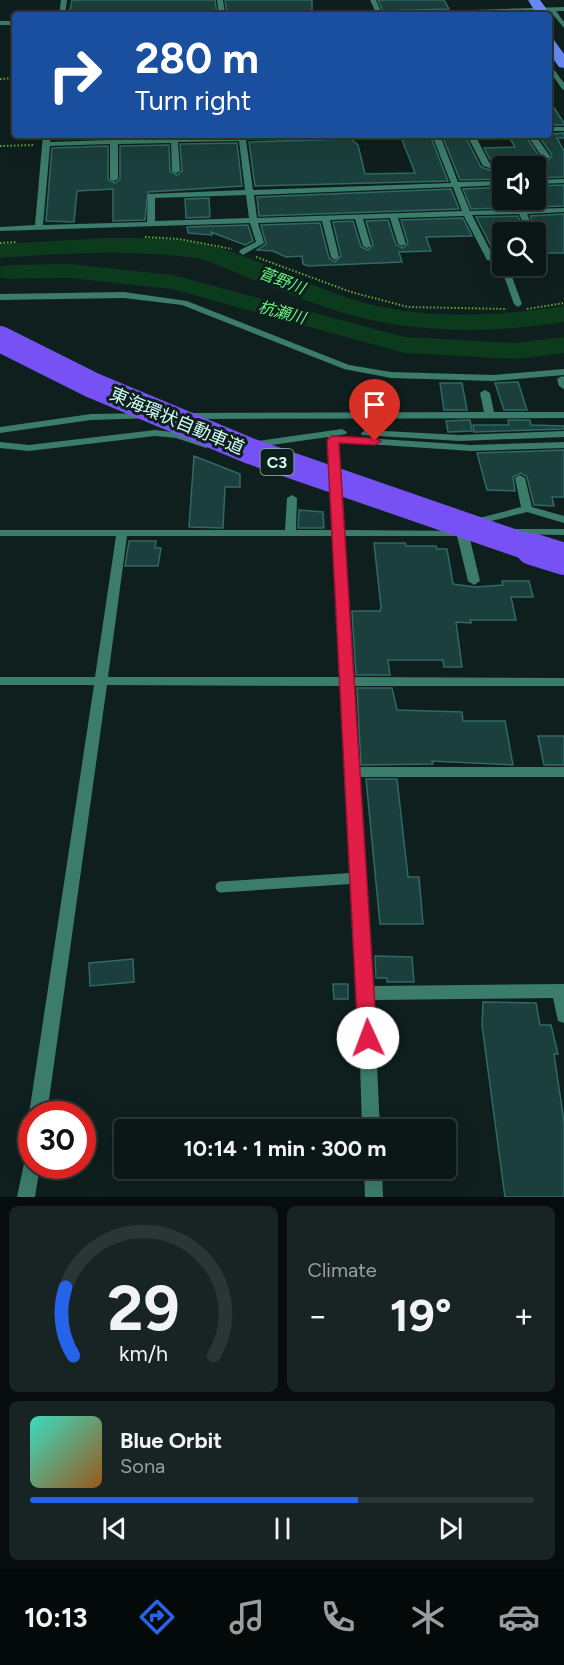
<!DOCTYPE html>
<meta charset="utf-8">
<style>
:root{--surface:#0a1716;--page:#182423;--text:#f1f3f6;--muted:#999fa1;--line:#2a3635;--accent:#2563eb}
body{margin:0;font-family:Figtree,"Noto Sans JP",sans-serif;background:var(--page);color:var(--text);height:100vh;display:flex;flex-direction:column;font-size:22px;white-space:nowrap}
*{box-sizing:border-box;margin:0}
p{font-size:20px;color:var(--muted)}
.icon{flex:none;width:33px;height:33px;fill:none;stroke:currentColor;stroke-width:2;stroke-linecap:round;stroke-linejoin:round}
.map{position:relative;height:1197px;overflow:hidden}
.drawer{display:flex;flex-direction:column;gap:9px;padding:9px;background:#060d0c;flex:1}
.drawer>*{flex:none}
.hud{position:absolute;left:12px;top:12px;width:540px;height:126px;border-radius:6px;box-shadow:0 6px 24px #0002,0 0 0 2px var(--line);background:#1a4fa0;color:#fff;overflow:hidden}
.controls{position:absolute;left:492px;top:156px;display:grid;gap:12px}
.controls a{display:grid;place-items:center;width:54px;height:54px;border-radius:6px;background:var(--surface);box-shadow:0 6px 24px #0002,0 0 0 2px var(--line);font-size:30px}
.speed{position:absolute;left:18px;top:1101px;display:flex;gap:12px;font-size:30px;font-weight:700;text-align:center}
.speed>*{display:grid;place-content:center;width:78px;height:78px;border-radius:50%;background:var(--surface);box-shadow:0 6px 24px #0002,0 0 0 2px var(--line);line-height:1}
.speed .limit{border:9px solid #d22;background:#fff;color:#111}
.pin{position:absolute;display:grid;place-items:center;width:51px;height:51px;color:#fff;margin:-62px -26px;border-radius:50% 50% 50% 0;rotate:-45deg;box-shadow:0 0 6px #0007}
.pin .icon{rotate:45deg}
.me{position:absolute;width:66px;margin:-33px;rotate:358deg;stroke-linejoin:round;filter:drop-shadow(0 0 4px #0008)}
.turn{display:flex;align-items:center;gap:21px;height:126px;padding:0 24px;font-size:27px}
.turn .icon{width:78px;height:78px;stroke-width:2.5}
.turn b{display:block;font-size:42px;line-height:51px}
.big{font-size:45px;font-weight:700;line-height:1.1}
.drawer .card{flex:1;display:flex;flex-direction:column;justify-content:center;gap:9px;min-width:0;padding:0 21px;border-radius:9px;background:var(--page)}
.drawer .dial{align-items:center;gap:0}
.dial svg{height:156px;overflow:visible;fill:none;stroke:var(--line);stroke-width:7;stroke-linecap:round;text-anchor:middle}
.dial text{fill:var(--text);stroke:none}
.song{display:flex;align-items:center;gap:18px}
.cover{width:72px;height:72px;border-radius:9px;background:linear-gradient(135deg,hsl(170 70% 55%),hsl(30 70% 35%))}
.played{height:6px;border-radius:3px;background:linear-gradient(90deg,var(--accent) 65%,var(--line) 65%)}
.keys{display:flex;justify-content:space-around;direction:ltr}
.heat{display:flex;justify-content:space-between;align-items:center;font-size:33px;direction:ltr}
.drawer .tiles{flex:1;display:grid;gap:9px;grid-template-columns:1fr 1fr}
.card:last-child{grid-column:span 2}
.trip{position:absolute;left:114px;top:1119px;width:342px;height:60px;border-radius:6px;background:var(--surface);box-shadow:0 6px 24px #0002,0 0 0 2px var(--line);font-weight:700;line-height:60px;text-align:center}
.dock{display:flex;height:96px;justify-content:space-around;align-items:center;background:#040909;color:var(--muted)}
.dock .icon{width:42px;height:42px}
.dock .selected{color:var(--accent)}
.dock b{font-size:27px;color:var(--text)}
.map>svg:first-child{display:block}
.lines{fill:none;stroke-linecap:round;stroke-linejoin:round}
.river{fill:#0c3a1c;fill-rule:evenodd}
.building{fill:#1b3f3c;stroke:#2f6a64;stroke-width:1.5}
.path{stroke:#5faa35;stroke-width:2;stroke-dasharray:1.5 2;stroke-linecap:butt}
.service{stroke:#3c7c6b;stroke-width:11}
.minor{fill:#3c7c6b;fill-rule:evenodd}
.trunk{fill:#6a8bf5;fill-rule:evenodd}
.motorway-bridge-far1{stroke:#7652f5;stroke-width:26}
.motorway-bridge{stroke:#7652f5;stroke-width:32}
.route{fill:#e11d48;stroke:#92132f;stroke-width:1.5}
.labels{text-anchor:middle;stroke-width:6;stroke-linejoin:round;paint-order:stroke}
.far-water-label{font-size:16px;font-style:italic;fill:#64f67b;stroke:#0e1f1d}
.shield{fill:#0e1f1d;stroke:#95bab4;stroke-width:1.5}
.shield-label{font-size:16px;font-weight:bold;fill:#cffcf4}
.street-label{font-size:18px;fill:#cffcf4;stroke:#0e1f1d}
</style>
<div class="map">
<svg width="564" height="1197" viewBox="0 0 564 1197">
<rect width="100%" height="100%" fill="#0e1f1d"/>
<g class="lines">
<path class="river" d="M104 238C139 238 177 237 212 246 265 260 312 289 365 303 430 320 498 316 564 306V322C486 334 409 334 334 310 289 296 246 276 202 259 135 249 68 253 0 258V244Z
M69 264 173 275 405 337 515 343 564 337V353L515 359 404 353 172 289 69 278 9 279 0 277V267L9 265Z"/>
</g>
<path class="building" d="M72 0H215L217 15H69Z
M225 0H312V15H227Z
M378 0H444L449 9 383 11Z
M549 100 564 123V125H549Z
M564 133V138H557L564 151V177L536 178V166H502L496 168 501 179 460 180 442 135 465 136 481 167 489 170 493 165 484 148 515 147 508 135H525L541 159 549 160 552 155 538 135Z
M419 135H430L448 181 255 186 249 142 351 139 358 145 365 174 415 173 401 137Z
M237 143 242 186 148 192 145 220 113 221V189L77 191 74 222 46 221 52 148 108 146V179L115 183 120 179V146L169 145 170 171 177 175 182 171 180 144Z
M564 185V206L471 209 463 189 502 187V200H536V186Z
M451 189 459 209 259 216 257 197Z
M209 198 210 217 186 218 185 199Z
M564 214V253H546L530 216Z
M518 216 522 227 500 228 502 256 495 254 476 217Z
M463 218 472 236 426 237 431 251 399 252 402 262 308 266 303 264 302 256 286 257 273 251 257 250 266 244 261 225 320 223 329 258 335 262 341 256 333 222 353 221 361 247 368 250 373 245 366 221 388 220 396 245 403 248 408 243 401 220Z
M248 225 253 241 245 245 211 232 212 235 188 233 187 227Z
M518 382 527 410H504L495 383Z
M440 383H462L467 410H444Z
M470 420 472 431 448 432 446 421Z
M508 420H530L531 425 564 426V429L474 432 473 425H509Z
M564 450V497H552L554 506 534 505 527 477 521 473 513 477 515 491 487 490 477 453Z
M194 456 240 474V487H225L223 528 189 527Z
M299 510 323 512 324 528H298Z
M129 541H156L155 548H161L158 566H125Z
M374 543H405L406 546H436L437 549H447L453 584 475 587 503 585 502 581H529L533 597H511L516 620H470L471 623 456 622 462 667H444L443 660H388L390 675H356L352 611H380L381 607Z
M357 688H392L397 710 462 712 463 721H505L513 765 432 761 433 764 361 765Z
M538 736H564V765H544Z
M366 779H397L408 877H419L423 924H380Z
M375 956 412 957 414 982H387V978H376Z
M133 959 134 982 90 986 89 963Z
M333 984H348V999H334Z
M483 1002 536 1003 540 1025H551L558 1054H554L564 1122V1197H505L482 1025Z"/>
<g class="lines">
<path class="path" d="M0 79 15 78
M0 146 35 145
M145 237 179 239 232 249
M0 243 17 242
M256 257 351 292 408 307 507 309
M527 309 564 303"/>
<path class="service" d="M221 887 358 878"/>
<path class="minor" d="M61 0H67L65 15H59Z
M217 0H223L225 15H219Z
M370 0H376L382 13 564 7V11H556L564 22V28L550 11 354 15 376 13Z
M0 21H15V25H0Z
M549 63 564 83V90L562 89 549 70Z
M549 127H564V131H549Z
M43 135H51L50 142 171 138 170 135H178V138L238 135H364L360 137 246 140 253 190 451 183 432 135H440L458 182 502 181V185L460 187 470 211 564 208V212L527 214 535 232H527L519 214 472 215 493 256 502 258V266H508L522 304 518 307 514 304 500 265 497 262 487 260 464 216 398 218 406 244 402 246 398 244 390 218 363 219 371 246 367 248 363 246 355 219 330 220 339 257 335 260 331 257 322 221 258 223 264 243 243 255 239 252 240 250 256 242 250 223 0 231V227L35 225ZM239 141 245 190 148 194 147 222 43 225 50 146 110 144V179L114 181 118 179V144L171 143 172 171 176 173 180 171 178 142ZM453 187 462 211 257 218 254 195ZM246 195 249 218 155 221V198Z
M467 135H475L491 166 490 168 483 166Z
M527 135H535L550 156 549 158H543Z
M564 179V183L536 184V180Z
M536 242 540 244 545 257 544 259 537 257Z
M124 292 187 301 349 365 391 372 493 375 564 369V375L493 381 391 378 344 369 182 305 124 298 0 300V294Z
M562 376 564 377V389L559 386 557 379Z
M485 390 490 393 494 412H564V418L183 419 178 416 183 413 484 412 480 393Z
M151 413 156 416 155 418 91 420 0 433V427L91 414Z
M342 429 347 432 346 434 335 436 471 445 564 442V448L471 451 337 442 343 530 468 531 480 581 474 585 468 581 457 536H344L353 677 564 678V686H354L359 767H564V777H360L374 986 564 984V1023L558 1021 553 998 374 1000 380 1130H362L358 993 341 686 107 685 47 1114H32V1119L29 1114 94 685H0V677H95L116 536H0V530H285L287 498 292 495 297 498 296 530H332L328 437 250 448 245 445 250 442ZM127 536H332L340 677H108Z
M155 430 181 433 211 445 206 448 176 438 155 436 29 451 0 448V442L29 445Z
M366 430 460 435 564 431V437L460 441 362 435 361 433Z
M520 475 525 478 532 507 564 516V523L527 512 472 526 468 525 466 523 468 521 521 507 515 478Z
M508 529H564V535L504 534 502 532Z
M32 1152V1166H40L35 1197H17L26 1154Z
M364 1168H382L383 1197H365Z"/>
<path class="trunk" d="M528 0H540L551 15 549 17V15H537Z
M549 39 554 40 564 54V68L559 67 549 53Z"/>
<path class="motorway-bridge-far1" d="M0 339 92 385 250 451 536 550"/>
<path class="motorway-bridge" d="M532 549 564 559"/>
</g>
<path class="route" d="M332 436 375 438 381 441 375 445 339 443 377 1038 374 1044 368 1046 361 1044 358 1038 327 440Z"/>
<g class="labels">
<g class="far-water-label">
<text transform="translate(282 280) rotate(21)" y="6">菅野川</text>
<text transform="translate(282 312) rotate(15)" y="6">杭瀬川</text>
</g>
<rect class="shield" x="260.5" y="449" width="33" height="26" rx="4.5"/>
<g class="shield-label">
<text x="277" y="468">C3</text>
</g>
<g class="street-label">
<text transform="translate(177 421) rotate(23)" y="6">東海環状自動車道</text>
</g>
</g>
</svg>
<div class="controls">
<a><svg class="icon" aria-label="sound" viewBox="0 0 24 24"><path d="M4 9h4l5-4v14l-5-4H4zM17 9q2 3 0 6"/></svg></a>
<a><svg class="icon" aria-label="search" viewBox="0 0 24 24"><circle cx="10" cy="10" r="6"/><path d="M15 15l6 6"/></svg></a>
</div>
<div class="speed"><div class="limit">30</div></div>
<div class="pin" style="left:375px;top:441px;background:#d93025"><svg class="icon" aria-label="arrive" viewBox="0 0 24 24"><path d="M6 21V4h12l-3 4 3 4H6"/></svg></div>
<svg class="me" style="left:368px;top:1038px" viewBox="-20 -20 40 40"><circle r="19" fill="#fff"/><path d="M0-13L10 11 0 6-10 11z" fill="#e11d48"/></svg>
<div class="trip">10:14 · 1 min · 300 m</div>
<div class="hud">
<div class="turn"><svg class="icon" aria-label="right" viewBox="0 0 24 24"><path d="M7 20v-9h11M14 6l5 5-5 5"/></svg><div><b>280 m</b>Turn right</div></div>
</div>
</div>
<section class="drawer">
<div class="tiles">
<div class="card dial"><svg viewBox="0 0 100 80">
<path d="M14 69A42 42 0 1 1 86 69"/>
<path d="M14 69A42 42 0 0 1 10 34" stroke="#2563eb"/>
<text x="50" y="56" font-size="32" font-weight="700">29</text>
<text x="50" y="72" font-size="11">km/h</text>
</svg></div>
<div class="card"><p>Climate</p>
<div class="heat"><a>−</a><b class="big">19°</b><a>+</a></div>
</div>
<div class="card">
<div class="song"><i class="cover"></i><div><b>Blue Orbit</b><p>Sona</p></div></div>
<div class="played"></div>
<div class="keys"><svg class="icon" aria-label="previous" viewBox="0 0 24 24"><path d="M18 5L8 12l10 7zM5 5v14"/></svg><svg class="icon" aria-label="pause" viewBox="0 0 24 24"><path d="M8 5v14M16 5v14"/></svg><svg class="icon" aria-label="next" viewBox="0 0 24 24"><path d="M6 5l10 7-10 7zM19 5v14"/></svg></div>
</div>
</div>
</section>
<nav class="dock">
<b>10:13</b>
<svg class="icon selected" aria-label="directions" viewBox="0 0 24 24"><path d="M12 3l9 9-9 9-9-9zM9 14v-3h6M13 9l2 2-2 2"/></svg>
<svg class="icon" aria-label="music" viewBox="0 0 24 24"><path d="M9 18V5l10-2v13"/><circle cx="6" cy="18" r="3"/><circle cx="16" cy="16" r="3"/></svg>
<svg class="icon" aria-label="phone" viewBox="0 0 24 24"><path d="M5 4h4l2 5-3 2q2 4 5 5l2-3 5 2v4C11 20 4 13 5 4z"/></svg>
<svg class="icon" aria-label="climate" viewBox="0 0 24 24"><path d="M12 3v18M4 7l16 10M4 17L20 7"/></svg>
<svg class="icon" aria-label="car" viewBox="0 0 24 24"><path d="M5 17H2v-5l4-1 3-4h7l3 4 3 1v5h-3M9 17h6M6 11h13"/><circle cx="7" cy="17" r="2"/><circle cx="17" cy="17" r="2"/></svg>
</nav>
